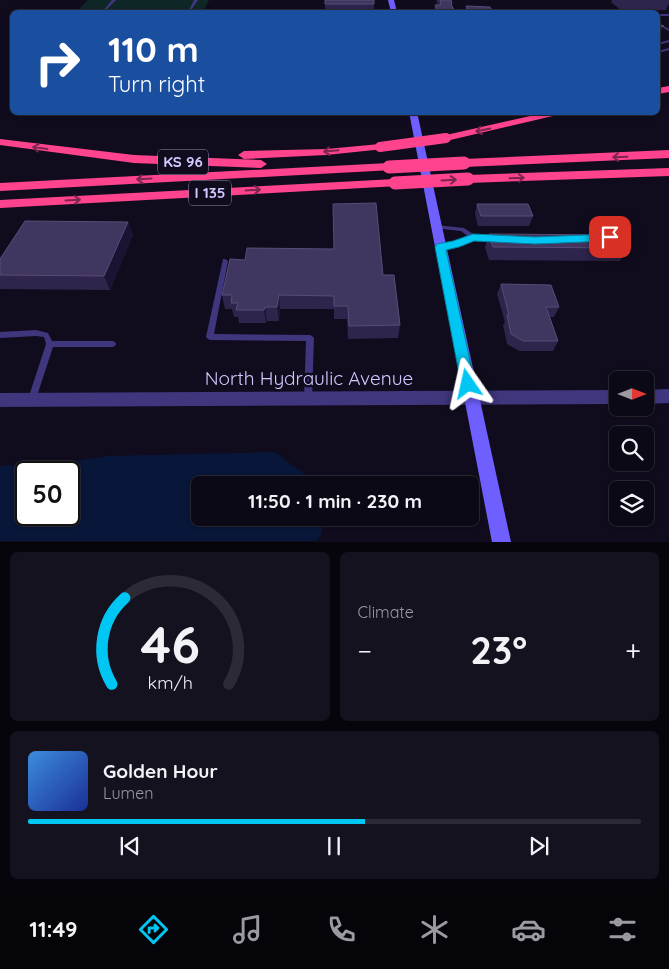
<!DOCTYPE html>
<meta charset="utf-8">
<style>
:root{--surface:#0c0916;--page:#15121f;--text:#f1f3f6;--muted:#9a9aa1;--line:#2c2a35;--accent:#00c6f3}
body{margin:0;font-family:Quicksand,sans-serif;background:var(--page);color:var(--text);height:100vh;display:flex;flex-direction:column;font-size:19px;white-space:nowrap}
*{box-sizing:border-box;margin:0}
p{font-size:16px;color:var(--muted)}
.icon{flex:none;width:28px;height:28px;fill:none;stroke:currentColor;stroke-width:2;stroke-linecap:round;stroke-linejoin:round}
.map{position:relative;height:542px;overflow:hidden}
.side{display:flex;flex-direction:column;gap:10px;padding:10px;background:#07050c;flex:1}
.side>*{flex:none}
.top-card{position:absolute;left:10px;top:10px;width:650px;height:105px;border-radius:8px;box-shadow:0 1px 4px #0004,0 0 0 1px var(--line);background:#1a4fa0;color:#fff;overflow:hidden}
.needle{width:32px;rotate:90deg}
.fabs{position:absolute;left:609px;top:371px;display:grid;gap:10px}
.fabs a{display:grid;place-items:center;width:45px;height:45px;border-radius:8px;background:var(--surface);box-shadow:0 1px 4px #0004,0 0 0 1px var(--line);font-size:25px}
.speed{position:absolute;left:15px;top:461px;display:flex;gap:10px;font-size:25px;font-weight:700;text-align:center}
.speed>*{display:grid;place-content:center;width:65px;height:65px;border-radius:50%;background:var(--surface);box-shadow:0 1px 4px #0004,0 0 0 1px var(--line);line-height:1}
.speed .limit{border:2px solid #111;border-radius:8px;background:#fff;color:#111}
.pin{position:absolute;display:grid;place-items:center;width:42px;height:42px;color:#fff;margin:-21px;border-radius:10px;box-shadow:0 2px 8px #0006}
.me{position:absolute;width:55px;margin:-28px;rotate:349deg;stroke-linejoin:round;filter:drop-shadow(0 0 4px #0008)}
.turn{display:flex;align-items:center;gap:18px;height:105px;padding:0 15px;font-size:22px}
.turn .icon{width:65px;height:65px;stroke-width:2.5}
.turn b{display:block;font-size:35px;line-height:42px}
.big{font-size:38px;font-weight:800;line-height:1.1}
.side .tile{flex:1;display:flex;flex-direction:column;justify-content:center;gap:8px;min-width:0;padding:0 18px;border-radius:8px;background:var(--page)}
.side .dial{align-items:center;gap:0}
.dial svg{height:130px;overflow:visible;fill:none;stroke:var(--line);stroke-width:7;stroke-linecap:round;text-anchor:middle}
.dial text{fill:var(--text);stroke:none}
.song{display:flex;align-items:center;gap:15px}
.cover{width:60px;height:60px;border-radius:8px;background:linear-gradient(135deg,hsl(210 70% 55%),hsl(230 70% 35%))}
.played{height:5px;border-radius:2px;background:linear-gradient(90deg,var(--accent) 55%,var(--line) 55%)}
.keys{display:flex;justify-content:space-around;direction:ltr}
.heat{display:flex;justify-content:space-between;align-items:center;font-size:28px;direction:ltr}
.side .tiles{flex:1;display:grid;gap:10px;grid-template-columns:1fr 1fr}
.tile:last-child{grid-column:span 2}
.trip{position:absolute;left:191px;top:476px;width:288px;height:50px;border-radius:8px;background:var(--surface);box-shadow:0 1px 4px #0004,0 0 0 1px var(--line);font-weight:800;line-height:50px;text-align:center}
.menu{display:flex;height:80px;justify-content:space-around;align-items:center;background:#050409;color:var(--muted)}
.menu .icon{width:35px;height:35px}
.menu .active{color:var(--accent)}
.menu b{font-size:22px;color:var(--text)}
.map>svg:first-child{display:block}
.green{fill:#0f2627}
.water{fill:#081639;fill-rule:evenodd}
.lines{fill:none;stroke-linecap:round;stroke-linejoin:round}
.service{fill:#3f367d;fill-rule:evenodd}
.tertiary{fill:#3f367d;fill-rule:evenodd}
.secondary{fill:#705fff;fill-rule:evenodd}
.motorway{fill:#ff438d;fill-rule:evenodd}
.motorway-bridge-far1{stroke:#ff438d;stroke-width:10}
.motorway-bridge{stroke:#ff438d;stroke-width:13}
.wall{fill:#2f244c}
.shaded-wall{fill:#1b1331}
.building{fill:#41365f;stroke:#584d78}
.oneway{stroke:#7c254f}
.route{fill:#00c6f3;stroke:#00819e}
.labels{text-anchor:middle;stroke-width:5;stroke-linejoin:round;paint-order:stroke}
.shield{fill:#100c1d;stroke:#9890bb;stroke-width:1}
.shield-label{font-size:15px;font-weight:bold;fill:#d3c8ff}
.near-street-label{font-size:19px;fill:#d3c8ff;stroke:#100c1d}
</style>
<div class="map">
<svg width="669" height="542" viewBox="0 0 669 542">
<rect width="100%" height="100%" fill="#100c1d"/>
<path class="green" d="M88 0H209L203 12H76Z"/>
<path class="water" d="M275 452 311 479 314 485H200V518H322V532L317 541H0V466L60 463 107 456ZM26 472H69V515H26Z"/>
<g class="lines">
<path class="service" d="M112 0H116L104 12H102Z
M194 0H198L190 12H188Z
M658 14H669V16H658Z
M658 23 669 29V31L658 25Z
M669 40V42L658 45V43Z
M669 48V50L658 53V51Z
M436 225 464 228 476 236 495 235 498 237 495 239 479 240 440 249 438 248 437 247 438 246 470 238 461 231 434 228 433 227 434 226Z
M223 259H225L228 261 214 334 310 335 312 336 314 338 312 398 311 400 308 401 305 400 304 398 306 341 210 340 208 339 206 337Z
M36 330 48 333 52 341H112L115 342 116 344 115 346 112 347H53L36 399 35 401 32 402 29 401 28 399 46 344 44 337 36 336 0 338V332Z"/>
<path class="tertiary" d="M669 389V403L645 404V390Z
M618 390V404L0 407V393Z"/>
<path class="secondary" d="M388 0H394L397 12H391Z
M409 112H417L511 542H492Z"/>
<path class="motorway" d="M669 86V92L658 94V88Z
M548 112H570L446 141 440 138 446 135Z
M0 139 134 155 261 160 267 164 261 168 134 163 0 145Z
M380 144 384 145 386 147 384 149 326 155 244 159 238 155 244 151 326 149Z
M669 150V158L464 167 458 163 464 159Z
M389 163 393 164 395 167 393 170 0 191V183Z
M669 168V176L468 183 462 179 468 175Z
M395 179 399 180 401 183 399 186 0 208V200Z"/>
<path class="motorway-bridge-far1" d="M380 147 446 138"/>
<path class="motorway-bridge" d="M389 167 464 163
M395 183 468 179"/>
</g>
<path class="wall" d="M325 0 374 4V12H325Z
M436 0H451L452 6 455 12H434L435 5H438Z
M612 0H669V3L666 10 622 11 611 2Z
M466 6 493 12H465Z
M290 112H378V115L291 116Z
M477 204 533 216 529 226H478L475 214Z
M128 222 133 235 110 290 0 289V259Z
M489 234 628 248 620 261 489 260 485 247Z
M245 260 383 275 400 325 398 338 348 339 347 319H334V309H280L279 321H267L266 323H239L238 317H234L232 309H225L222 295Z
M501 284 559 307 554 317H550L558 341 553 351H519L507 344 503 325 505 322 497 294Z"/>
<path class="shaded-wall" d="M664 26 659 37 658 38V28Z
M128 222 133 235 110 290 104 276Z
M279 295 280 309 279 321 277 307Z
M265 307 267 321 266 323 264 310Z"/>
<path class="building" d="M325 0H374V4H325Z
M440 0H451L452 3 451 4 455 12H438L435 5H441Z
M466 6 490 7 493 12H469Z
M658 24 664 26 658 28Z
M376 203 383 275H394L400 325 349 326 348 306H334V296L279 295 277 307H265L264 310H236L238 303H231L232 295H222L230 259 245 260 247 248 334 249 333 204Z
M477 204H528L533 216H481Z
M25 221 128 222 104 276 0 275V259Z
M489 234 620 235 628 248 493 247Z
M501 284 551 285 559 307H546L558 341H523L511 334 507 315H509Z"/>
<defs><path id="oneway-shaft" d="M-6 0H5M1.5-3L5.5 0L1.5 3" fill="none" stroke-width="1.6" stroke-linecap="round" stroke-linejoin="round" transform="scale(1.25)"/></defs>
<g class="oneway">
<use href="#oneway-shaft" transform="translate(483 130) rotate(169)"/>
<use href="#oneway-shaft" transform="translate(40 148) rotate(-172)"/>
<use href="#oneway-shaft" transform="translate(331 151) rotate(175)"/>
<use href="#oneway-shaft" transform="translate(620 157) rotate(178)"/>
<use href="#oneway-shaft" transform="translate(517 178) rotate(-2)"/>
<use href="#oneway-shaft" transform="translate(144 179) rotate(177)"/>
<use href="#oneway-shaft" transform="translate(449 180) rotate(-3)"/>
<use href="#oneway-shaft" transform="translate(253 190) rotate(-3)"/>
<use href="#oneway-shaft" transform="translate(73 200) rotate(-3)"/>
</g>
<path class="route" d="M473 234 535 237 610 234 615 237 610 241 535 244 474 241 459 247 446 250 475 384 473 389 468 391 463 389 461 384 435 247 437 244 453 241Z"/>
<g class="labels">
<g class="shield">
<rect x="158" y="149.5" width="50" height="25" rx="4"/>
<rect x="189" y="180.5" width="42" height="25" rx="4"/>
</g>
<g class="shield-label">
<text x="183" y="167">KS 96</text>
<text x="210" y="198">I 135</text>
</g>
<g class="near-street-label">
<text x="309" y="385">North Hydraulic Avenue</text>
</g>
</g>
</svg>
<div class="fabs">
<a><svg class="needle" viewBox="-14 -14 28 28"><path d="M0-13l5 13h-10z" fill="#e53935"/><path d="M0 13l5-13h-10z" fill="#9a9aa1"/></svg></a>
<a><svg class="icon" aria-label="search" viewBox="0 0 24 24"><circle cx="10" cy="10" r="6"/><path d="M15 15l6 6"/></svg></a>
<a><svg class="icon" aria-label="layers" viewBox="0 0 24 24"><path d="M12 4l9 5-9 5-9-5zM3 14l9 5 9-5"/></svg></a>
</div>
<div class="speed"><div class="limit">50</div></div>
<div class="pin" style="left:610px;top:237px;background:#d93025"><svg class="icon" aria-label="arrive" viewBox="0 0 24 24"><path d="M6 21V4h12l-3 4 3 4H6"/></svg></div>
<svg class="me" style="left:468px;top:384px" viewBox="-20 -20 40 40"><path d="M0-17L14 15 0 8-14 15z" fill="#00c6f3" stroke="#fff" stroke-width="4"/></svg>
<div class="trip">11:50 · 1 min · 230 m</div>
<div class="top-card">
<div class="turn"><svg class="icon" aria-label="right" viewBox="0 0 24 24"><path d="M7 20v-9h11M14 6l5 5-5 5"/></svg><div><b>110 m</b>Turn right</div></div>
</div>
</div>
<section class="side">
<div class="tiles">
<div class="tile dial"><svg viewBox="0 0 100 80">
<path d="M14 69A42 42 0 1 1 86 69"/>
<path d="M14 69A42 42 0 0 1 22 16" stroke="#00c6f3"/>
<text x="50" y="56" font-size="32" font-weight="700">46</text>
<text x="50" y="72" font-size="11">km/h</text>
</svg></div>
<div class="tile"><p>Climate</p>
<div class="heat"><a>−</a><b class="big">23°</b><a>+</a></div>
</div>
<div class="tile">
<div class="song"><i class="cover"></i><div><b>Golden Hour</b><p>Lumen</p></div></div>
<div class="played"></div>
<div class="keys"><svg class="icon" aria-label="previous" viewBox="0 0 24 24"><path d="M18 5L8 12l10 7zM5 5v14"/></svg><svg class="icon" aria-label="pause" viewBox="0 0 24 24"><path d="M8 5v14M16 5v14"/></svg><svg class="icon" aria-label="next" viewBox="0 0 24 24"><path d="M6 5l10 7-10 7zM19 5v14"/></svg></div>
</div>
</div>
</section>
<nav class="menu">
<b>11:49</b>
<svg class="icon active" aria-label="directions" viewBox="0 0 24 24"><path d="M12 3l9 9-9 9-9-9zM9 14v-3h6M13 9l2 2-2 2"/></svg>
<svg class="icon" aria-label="music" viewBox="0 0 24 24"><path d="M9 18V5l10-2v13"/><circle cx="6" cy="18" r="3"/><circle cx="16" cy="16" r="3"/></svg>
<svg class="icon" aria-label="phone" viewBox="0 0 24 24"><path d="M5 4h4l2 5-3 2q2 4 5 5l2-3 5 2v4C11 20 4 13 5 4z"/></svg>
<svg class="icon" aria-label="climate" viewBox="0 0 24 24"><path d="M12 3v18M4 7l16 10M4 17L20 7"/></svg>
<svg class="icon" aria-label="car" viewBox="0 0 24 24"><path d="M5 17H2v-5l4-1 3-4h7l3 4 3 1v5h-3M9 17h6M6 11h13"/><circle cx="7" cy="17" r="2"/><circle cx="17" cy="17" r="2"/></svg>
<svg class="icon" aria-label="filters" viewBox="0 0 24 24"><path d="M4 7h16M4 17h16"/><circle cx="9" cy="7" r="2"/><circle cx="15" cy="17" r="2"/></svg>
</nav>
